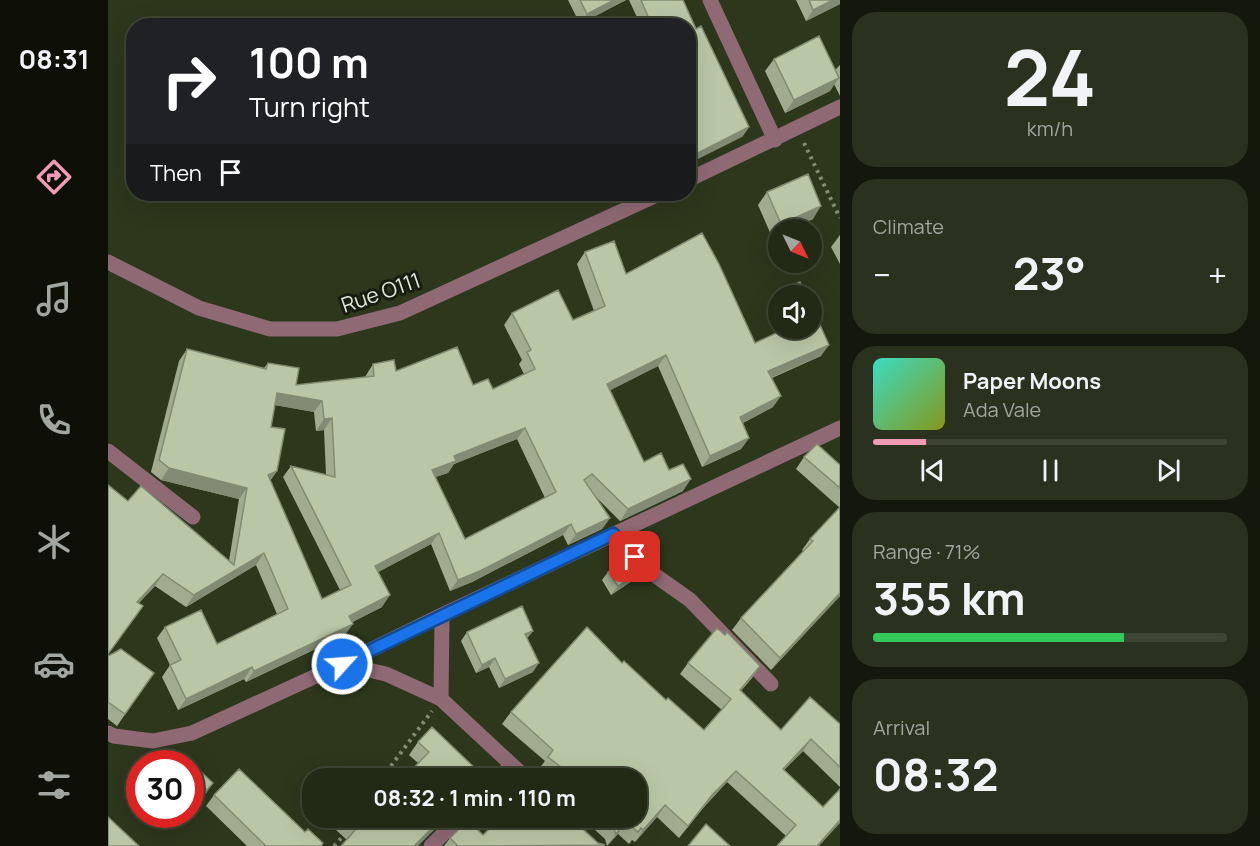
<!DOCTYPE html>
<meta charset="utf-8">
<style>
:root{--surface:#222915;--page:#2a311e;--text:#f1f3f6;--muted:#a2a6a0;--line:#3f4534;--accent:#f09ab5}
body{margin:0;font-family:Manrope,sans-serif;background:var(--page);color:var(--text);height:100vh;display:flex;flex-direction:column;font-size:22px;white-space:nowrap}
*{box-sizing:border-box;margin:0}
p{font-size:20px;color:var(--muted)}
.icon{flex:none;width:33px;height:33px;fill:none;stroke:currentColor;stroke-width:2;stroke-linecap:round;stroke-linejoin:round}
.map{position:relative;flex:1;overflow:hidden}
.side{display:flex;flex-direction:column;gap:12px;padding:12px;background:#13170c;width:420px}
.side>*{flex:none}
.hud{position:absolute;left:18px;top:18px;width:570px;height:183px;border-radius:24px;box-shadow:0 6px 24px #0002,0 0 0 2px var(--line);background:#202124;color:#fff;overflow:hidden}
.needle{width:39px;rotate:133deg}
.tools{position:absolute;left:660px;top:219px;display:grid;gap:12px}
.tools a{display:grid;place-items:center;width:54px;height:54px;border-radius:50%;background:var(--surface);box-shadow:0 6px 24px #0002,0 0 0 2px var(--line);font-size:30px}
.speed{position:absolute;left:18px;top:750px;display:flex;gap:12px;font-size:30px;font-weight:700;text-align:center}
.speed>*{display:grid;place-content:center;width:78px;height:78px;border-radius:50%;background:var(--surface);box-shadow:0 6px 24px #0002,0 0 0 2px var(--line);line-height:1}
.speed .limit{border:9px solid #d22;background:#fff;color:#111}
.pin{position:absolute;display:grid;place-items:center;width:51px;height:51px;color:#fff;margin:-26px;border-radius:12px;box-shadow:0 3px 9px #0006}
.me{position:absolute;width:66px;margin:-33px;rotate:64deg;stroke-linejoin:round;filter:drop-shadow(0 0 4px #0008)}
.turn{display:flex;align-items:center;gap:21px;height:126px;padding:0 24px;font-size:27px}
.turn .icon{width:78px;height:78px;stroke-width:2.5}
.turn b{display:block;font-size:42px;line-height:51px}
.then{display:flex;align-items:center;height:57px;padding:0 24px;background:#0003;gap:12px;font-size:22px}
.big{font-size:45px;font-weight:700;line-height:1.1}
.side .widget{flex:1;display:flex;flex-direction:column;justify-content:center;gap:9px;min-width:0;padding:0 21px;border-radius:24px;background:var(--page)}
.side .dial{align-items:center;gap:0}
.dial b{font-size:78px;line-height:1}
.song{display:flex;align-items:center;gap:18px}
.cover{width:72px;height:72px;border-radius:9px;background:linear-gradient(135deg,hsl(170 70% 55%),hsl(70 70% 35%))}
.played{height:6px;border-radius:3px;background:linear-gradient(90deg,var(--accent) 15%,var(--line) 15%)}
.keys{display:flex;justify-content:space-around;direction:ltr}
.heat{display:flex;justify-content:space-between;align-items:center;font-size:33px;direction:ltr}
.charge{height:9px;border-radius:4px;background:linear-gradient(90deg,#34c759 71%,var(--line) 0)}
.trip{position:absolute;left:194px;top:768px;width:345px;height:60px;border-radius:24px;background:var(--surface);box-shadow:0 6px 24px #0002,0 0 0 2px var(--line);font-weight:700;line-height:60px;text-align:center}
main{display:flex;flex:1;min-height:0}
.dock{display:flex;flex-direction:column;width:108px;justify-content:space-around;align-items:center;background:#0e1008;color:var(--muted)}
.dock .icon{width:42px;height:42px}
.dock .current{color:var(--accent)}
.dock b{font-size:27px;color:var(--text)}
.map>svg:first-child{display:block}
.lines{fill:none;stroke-linecap:round;stroke-linejoin:round}
.path{stroke:#838b75;stroke-width:4;stroke-dasharray:3 4.5;stroke-linecap:butt}
.minor{stroke:#8f6974;stroke-width:15}
.wall{fill:#a0ab8f;fill-rule:evenodd}
.shaded-wall{fill:#828b74}
.building{fill:#bac7a6;stroke:#828b74;stroke-width:1.5;fill-rule:evenodd}
.route-casing{stroke:#114b97;stroke-width:15}
.route{stroke:#1a73e8;stroke-width:10}
.labels{text-anchor:middle;stroke-width:6;stroke-linejoin:round;paint-order:stroke}
.street-label{font-size:21px;fill:#e4ebda;stroke:#181d11}
</style>
<main>
<nav class="dock">
<b>08:31</b>
<svg class="icon current" aria-label="directions" viewBox="0 0 24 24"><path d="M12 3l9 9-9 9-9-9zM9 14v-3h6M13 9l2 2-2 2"/></svg>
<svg class="icon" aria-label="music" viewBox="0 0 24 24"><path d="M9 18V5l10-2v13"/><circle cx="6" cy="18" r="3"/><circle cx="16" cy="16" r="3"/></svg>
<svg class="icon" aria-label="phone" viewBox="0 0 24 24"><path d="M5 4h4l2 5-3 2q2 4 5 5l2-3 5 2v4C11 20 4 13 5 4z"/></svg>
<svg class="icon" aria-label="climate" viewBox="0 0 24 24"><path d="M12 3v18M4 7l16 10M4 17L20 7"/></svg>
<svg class="icon" aria-label="car" viewBox="0 0 24 24"><path d="M5 17H2v-5l4-1 3-4h7l3 4 3 1v5h-3M9 17h6M6 11h13"/><circle cx="7" cy="17" r="2"/><circle cx="17" cy="17" r="2"/></svg>
<svg class="icon" aria-label="filters" viewBox="0 0 24 24"><path d="M4 7h16M4 17h16"/><circle cx="9" cy="7" r="2"/><circle cx="15" cy="17" r="2"/></svg>
</nav>
<div class="map">
<svg width="732" height="846" viewBox="0 0 732 846">
<rect width="100%" height="100%" fill="#2d371c"/>
<g class="lines">
<path class="path" d="M696 143 732 218
M274 778 324 711
M226 846 238 833"/>
<path class="minor" d="M602 0 667 140
M580 180 732 107
M0 262 91 308 162 329H229L292 313 551 194
M0 451 85 517
M505 534 548 576 582 600 663 684
M234 664 278 674 333 699 418 778
M333 699 334 615
M0 733 6 736 45 741 84 733 234 664 334 615 732 428
M390 778 404 765
M323 846 351 818"/>
</g>
<path class="wall" d="M460 0H518L472 24Z
M521 0H575L588 29 641 127 634 137 580 26H533Z
M688 0H732V4L698 21Z
M666 59 727 70 732 65V96L726 84 722 91 677 113 657 71Z
M659 192 705 219 680 230H670L664 237 650 205Z
M732 235V264L723 247Z
M477 252 647 343 672 332 671 328H704L713 356 664 378 665 407 635 423 641 438 633 449 594 467 550 366 502 390 536 462 561 470 575 491 512 521 488 497 502 518 494 529 460 545 455 535 364 582 342 591 323 544 270 572 274 607 244 622 237 635 138 682 136 679 70 710 54 677 62 665 49 638 57 627 109 644 169 614 148 565 78 607 47 586 31 603 0 654 20 501 121 561 131 499 53 480 43 472 71 361 79 349 156 368 160 363 188 385 257 377 265 364 288 371 385 389 416 374 411 364 414 360 396 325 404 313 465 320 486 311 469 264ZM167 405 206 412 208 431 216 430 218 475 183 466 175 477 232 590 214 599 162 481 169 471 163 427ZM409 439 437 498 357 539 327 477 340 473 346 464Z
M674 290 698 296H671Z
M670 296V310L666 302Z
M696 457 732 465V596L663 670 624 630 633 618 695 551 694 550 702 539 732 508 688 469Z
M534 570 527 579 503 595 494 580 500 572Z
M425 631 419 638 425 672 391 688 381 667 368 673 353 641 359 632Z
M0 656 46 673 9 726 0 719Z
M514 663 558 700 596 730 614 710 572 674 580 663 652 666 644 678 633 691 673 730 732 724V787L695 751 676 770 732 823 678 836 619 782 596 807 571 838 549 817 527 842 524 840 521 844 510 834 499 846 497 839 474 818H528V778H444L431 769 437 761 394 724 403 712Z
M310 742 368 778 310 763 301 755Z
M82 764 99 792 82 810Z
M106 795 197 832 215 843 213 846H139L98 806Z
M217 818H338L239 840 216 819Z
M418 822H444L497 846H336L342 838 375 835Z"/>
<path class="shaded-wall" d="M506 0H518L472 24 479 14Z
M725 0H732V4L698 21 705 10Z
M731 78 722 91 677 113 686 100Z
M641 127 634 137 580 164V158Z
M713 206 705 219 680 230H670V234L664 237 673 224Z
M721 345 713 356 652 382 660 371Z
M558 355 550 366 491 396 499 384Z
M169 393 214 401 206 412 161 404Z
M673 396 665 407 624 429 632 417Z
M224 418 216 430 208 431 216 419Z
M417 428 409 439 346 464 340 473 316 481 324 470 346 456Z
M641 438 633 449 594 467 602 456Z
M61 468 139 488 131 499 53 480Z
M169 471 161 482 160 475Z
M583 479 575 491 512 521 520 509Z
M502 518 494 529 460 545 468 534Z
M463 524 455 535 364 582 342 591 350 580Z
M331 533 323 544 259 578 267 566Z
M156 553 148 565 78 607 86 595Z
M534 570 527 579 503 595 510 586Z
M55 574 47 586 21 613 29 602Z
M732 593V596L663 670 672 658Z
M282 595 274 607 233 628 241 616Z
M245 624 237 635 138 682 146 671Z
M425 631 419 639 417 634Z
M387 658 381 667 368 673 374 665Z
M431 663 425 672 391 688 397 679Z
M652 666 644 678 623 702 632 690Z
M144 667 136 679 70 710 78 699Z
M703 739 695 751 666 780 675 769Z
M628 771 619 782 596 807 571 838 604 795Z
M105 783 99 792 82 810 87 803Z
M557 805 549 817 527 842 535 830Z
M334 818H338L310 846H306Z
M732 820V823L711 846H709Z
M518 822 510 834 499 846 508 834Z"/>
<path class="building" d="M472 0H506L479 14Z
M533 0H575L588 29 593 26 641 127 580 158V26H544Z
M701 0H725L705 10Z
M711 36 731 78 686 100 666 59Z
M700 174 713 206 673 224 659 192Z
M594 233 611 264 647 343 679 328H704V307L721 345 660 371 673 396 632 417 641 438 602 456 558 355 499 384 536 462 553 453 561 470 575 464 583 479 520 509 484 474 476 480 502 518 468 534 463 524 372 571 350 580 331 533 267 566 282 595 241 616 245 624 146 671 144 667 78 699 62 665 73 660 57 627 93 610 109 644 180 609 156 553 86 595 55 574 29 602 35 606 0 654V485L20 501 33 486 126 565 139 488 61 468 51 460 79 349 158 369 160 363 191 368 188 385 266 376 265 364 286 360 288 371 349 347 365 385 380 379 385 389 427 369 419 352 423 350 404 313 450 290 465 320 497 306 477 252 506 241 518 274ZM169 393 214 401 216 419 224 418 227 477 183 466 243 585 214 599 160 475 169 471 177 429 163 427ZM417 428 448 492 357 539 324 470 348 461 346 456Z
M692 282 698 296H677L674 290Z
M709 444 732 465V488L696 457Z
M732 507V593L672 658 633 618 705 541 702 539Z
M524 556 534 570 510 586 500 572Z
M414 606 425 631 417 634 431 663 397 679 387 658 374 665 359 632Z
M479 627 514 663 516 661 558 700 560 698 596 730 623 699 580 663 609 628 617 635 619 632 652 666 632 690 673 730 702 697 732 724V767L703 739 675 769 715 807 732 789V820L709 846H669L688 825 628 771 604 795 580 826 557 805 535 830 533 828 530 832 518 822 508 834 505 827 495 818H528V778H467L461 773 440 757 445 750 403 712Z
M13 649 46 673 17 714 0 702V656Z
M324 727 372 773 367 778H296L321 752 310 742Z
M79 759 105 783 87 803 82 798V764H75Z
M131 769 197 832 200 829 215 843 213 846H158L106 795Z
M0 817 31 846H0Z
M237 818H334L306 846H233L249 828Z
M392 818H414L418 822 422 818H440L444 822 448 818H463L490 843 497 845 350 846 342 838 360 820 375 835Z
M598 824 622 846H580Z"/>
<g class="lines">
<defs>
<path id="route" d="M234 664 505 534 527 557"/>
</defs>
<use href="#route" class="route-casing"/>
<use href="#route" class="route"/>
</g>
<g class="labels">
<g class="street-label">
<text transform="translate(273 293) rotate(-19)" y="7">Rue O111</text>
</g>
</g>
</svg>
<div class="tools">
<a><svg class="needle" viewBox="-14 -14 28 28"><path d="M0-13l5 13h-10z" fill="#e53935"/><path d="M0 13l5-13h-10z" fill="#a2a6a0"/></svg></a>
<a><svg class="icon" aria-label="sound" viewBox="0 0 24 24"><path d="M4 9h4l5-4v14l-5-4H4zM17 9q2 3 0 6"/></svg></a>
</div>
<div class="speed"><div class="limit">30</div></div>
<div class="pin" style="left:527px;top:557px;background:#d93025"><svg class="icon" aria-label="arrive" viewBox="0 0 24 24"><path d="M6 21V4h12l-3 4 3 4H6"/></svg></div>
<svg class="me" style="left:234px;top:664px" viewBox="-20 -20 40 40"><circle r="17" fill="#1a73e8" stroke="#fff" stroke-width="3"/><path d="M0-11L8 9 0 5-8 9z" fill="#fff"/></svg>
<div class="trip">08:32 · 1 min · 110 m</div>
<div class="hud">
<div class="turn"><svg class="icon" aria-label="right" viewBox="0 0 24 24"><path d="M7 20v-9h11M14 6l5 5-5 5"/></svg><div><b>100 m</b>Turn right</div></div>
<div class="then">Then<svg class="icon" aria-label="arrive" viewBox="0 0 24 24"><path d="M6 21V4h12l-3 4 3 4H6"/></svg></div>
</div>
</div>
<section class="side">
<div class="widget dial"><b>24</b><p>km/h</p></div>
<div class="widget"><p>Climate</p>
<div class="heat"><a>−</a><b class="big">23°</b><a>+</a></div>
</div>
<div class="widget">
<div class="song"><i class="cover"></i><div><b>Paper Moons</b><p>Ada Vale</p></div></div>
<div class="played"></div>
<div class="keys"><svg class="icon" aria-label="previous" viewBox="0 0 24 24"><path d="M18 5L8 12l10 7zM5 5v14"/></svg><svg class="icon" aria-label="pause" viewBox="0 0 24 24"><path d="M8 5v14M16 5v14"/></svg><svg class="icon" aria-label="next" viewBox="0 0 24 24"><path d="M6 5l10 7-10 7zM19 5v14"/></svg></div>
</div>
<div class="widget"><p>Range · 71%</p><b class="big">355 km</b><div class="charge"></div></div>
<div class="widget"><p>Arrival</p><b class="big">08:32</b></div>
</section>
</main>
